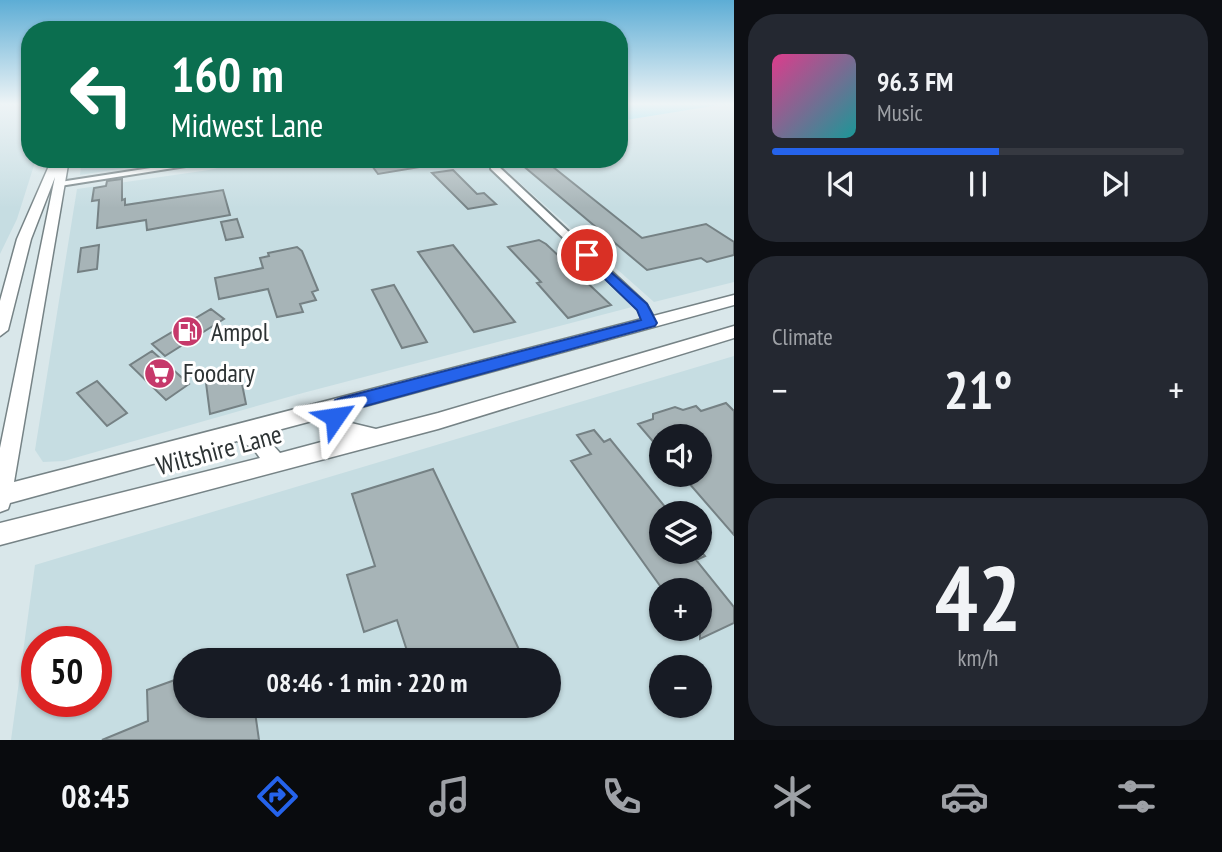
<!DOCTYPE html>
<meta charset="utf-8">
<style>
:root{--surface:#171b24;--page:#242831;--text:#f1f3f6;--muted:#9ea1a6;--line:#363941;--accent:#2563eb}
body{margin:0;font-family:"PT Sans Narrow",sans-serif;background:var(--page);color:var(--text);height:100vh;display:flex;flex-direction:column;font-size:26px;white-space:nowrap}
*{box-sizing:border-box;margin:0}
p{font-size:23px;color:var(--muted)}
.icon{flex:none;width:38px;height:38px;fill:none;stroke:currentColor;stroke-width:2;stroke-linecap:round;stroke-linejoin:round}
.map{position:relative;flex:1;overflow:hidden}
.sheet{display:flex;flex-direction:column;gap:14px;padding:14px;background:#0d0f14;width:488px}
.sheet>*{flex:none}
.hud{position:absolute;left:21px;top:21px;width:607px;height:147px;border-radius:28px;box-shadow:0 2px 5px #0004;background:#0b6e4f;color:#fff;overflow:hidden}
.buttons{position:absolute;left:649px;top:424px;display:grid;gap:14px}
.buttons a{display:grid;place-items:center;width:63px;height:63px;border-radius:50%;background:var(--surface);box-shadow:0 2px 5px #0004;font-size:35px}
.speed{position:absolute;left:21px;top:626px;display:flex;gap:14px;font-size:35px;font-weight:700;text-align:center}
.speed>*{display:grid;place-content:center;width:91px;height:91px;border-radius:50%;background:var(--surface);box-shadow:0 2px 5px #0004;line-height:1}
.speed .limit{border:10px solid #d22;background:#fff;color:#111}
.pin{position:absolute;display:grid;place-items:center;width:60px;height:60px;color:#fff;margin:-30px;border:4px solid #fff;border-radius:50%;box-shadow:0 2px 7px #0007}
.me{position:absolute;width:77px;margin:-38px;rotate:58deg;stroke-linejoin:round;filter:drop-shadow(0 0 5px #0008)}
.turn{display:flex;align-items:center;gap:24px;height:147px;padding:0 35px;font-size:32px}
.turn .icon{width:91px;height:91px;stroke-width:2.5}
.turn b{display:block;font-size:49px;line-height:60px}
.big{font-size:52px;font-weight:800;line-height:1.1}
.sheet .widget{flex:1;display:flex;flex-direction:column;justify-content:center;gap:10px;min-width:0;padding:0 24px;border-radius:28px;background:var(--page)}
.sheet .dial{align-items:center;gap:0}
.dial b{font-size:91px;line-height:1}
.song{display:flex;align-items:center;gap:21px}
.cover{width:84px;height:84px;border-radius:10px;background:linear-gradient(135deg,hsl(330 70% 55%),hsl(180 70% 35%))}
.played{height:7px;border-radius:4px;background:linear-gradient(90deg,var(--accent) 55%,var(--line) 55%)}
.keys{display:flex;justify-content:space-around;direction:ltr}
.heat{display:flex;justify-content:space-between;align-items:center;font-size:38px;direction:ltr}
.trip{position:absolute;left:173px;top:648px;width:388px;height:70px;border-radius:35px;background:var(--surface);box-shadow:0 2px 5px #0004;font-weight:800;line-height:70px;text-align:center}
.tabs{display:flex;height:112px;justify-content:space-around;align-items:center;background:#090b0e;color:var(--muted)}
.tabs .icon{width:49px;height:49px}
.tabs .active{color:var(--accent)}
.tabs b{font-size:32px;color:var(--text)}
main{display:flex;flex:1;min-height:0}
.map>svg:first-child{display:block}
.built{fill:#c6dde2;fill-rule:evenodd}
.green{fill:#73daf0}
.building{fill:#a7b4b7;stroke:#758184;stroke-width:2}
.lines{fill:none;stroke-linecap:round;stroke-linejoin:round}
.street-casing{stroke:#768386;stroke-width:4}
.secondary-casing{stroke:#768386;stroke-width:3}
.street{fill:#fff;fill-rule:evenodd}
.secondary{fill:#fff;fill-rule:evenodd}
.route{fill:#2563eb;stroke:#184099;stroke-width:2}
.labels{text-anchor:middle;stroke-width:6;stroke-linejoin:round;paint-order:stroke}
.poi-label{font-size:26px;fill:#2d3334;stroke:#fff;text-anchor:start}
.street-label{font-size:26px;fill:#2d3334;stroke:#fff}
</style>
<main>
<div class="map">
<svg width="734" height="740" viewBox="0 0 734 740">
<rect width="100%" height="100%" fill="#d9e7ea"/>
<path class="built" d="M0 104H30V159H36L17 219 0 254Z
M725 104H734V282L654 302 495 161 484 163 632 307 299 394 64 461 43 462 35 450 77 189 209 170 258 159H620V121Z
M82 159H183L80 175Z
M734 356V740H11L35 565ZM662 436H700V474H662ZM662 513H700V551H662ZM662 590H700V628H662ZM37 642H96V702H37ZM186 660H550V705H186ZM662 667H700V705H662Z"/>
<path class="green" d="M620 104H725L620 121Z"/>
<path class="building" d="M367 159H425L426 166 378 174Z
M515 159H543L642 238 706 224 734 242V255L707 262 701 258 647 270Z
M453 170 477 194 484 193 496 204 468 209 432 173Z
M122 179V200L125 199V205L223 190 230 215 147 230 146 220 97 228 99 200 92 201 94 188 106 186 107 181Z
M237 219 243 237 226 240 221 222Z
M539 240 546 244 611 305 568 318 537 283 541 282 508 247Z
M99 245 97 269 78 272 81 248Z
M453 245 515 322 474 332 418 252Z
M297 247 302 251 318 290 312 292 316 300 300 304 303 312 277 317 268 289 219 299 215 278 263 268 260 258 269 256 268 253Z
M394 285 427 342 402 348 372 290Z
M211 309 224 319 165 356 152 344Z
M152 351 189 384 166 400 130 365Z
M240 374 246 404 210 414 206 383Z
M97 381 127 413 107 426 77 393Z
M726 403 734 411V535L681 474H700V436H662V452L638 424 653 419V414L675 407 683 410 696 406 701 411Z
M594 430 604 442 610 439 670 513H662V551L700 550 705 556 696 560 734 607V623L700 639V590H663L571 461 591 454 577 435Z
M433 469 524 660H410L397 620 364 632 347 575 375 566 352 494Z
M186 676V705H254L259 740H102L148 721 147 690Z"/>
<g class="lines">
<defs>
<path id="street" d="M209 159H230L60 186 56 184 60 182Z
M491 165H497L646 304 656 322 654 325H646L638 309 491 169Z"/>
<path id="secondary" d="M52 159H69L14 482 734 295V305L347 411 345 414 347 422 376 429 438 413 734 326V338L438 429 0 545V523L260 458 252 447 237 441 10 503 8 509 0 512V448L55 177 31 239 8 330 0 336V301L17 239ZM327 417 332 433 340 437 280 453 263 434Z"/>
</defs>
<use href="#street" class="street-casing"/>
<use href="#secondary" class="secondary-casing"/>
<use href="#street" class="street"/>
<use href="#secondary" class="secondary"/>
</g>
<linearGradient id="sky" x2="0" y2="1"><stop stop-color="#5dadd5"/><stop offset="0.5" stop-color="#eef4f6"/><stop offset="1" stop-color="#eef4f6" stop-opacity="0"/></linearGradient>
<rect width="734" height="208" fill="url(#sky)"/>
<path class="route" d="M587 251 647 304 657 323 655 326 347 411 341 422H329L326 417 335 400 341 398 641 320 637 310 582 257 581 255Z"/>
<defs>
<symbol id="fuel-disc" viewBox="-11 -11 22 22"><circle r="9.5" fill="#c6396b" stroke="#fff"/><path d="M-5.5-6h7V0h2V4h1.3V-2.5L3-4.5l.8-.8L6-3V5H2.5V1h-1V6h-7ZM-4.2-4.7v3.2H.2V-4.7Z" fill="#fff"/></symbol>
<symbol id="supermarket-disc" viewBox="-11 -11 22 22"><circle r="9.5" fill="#c6396b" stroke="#fff"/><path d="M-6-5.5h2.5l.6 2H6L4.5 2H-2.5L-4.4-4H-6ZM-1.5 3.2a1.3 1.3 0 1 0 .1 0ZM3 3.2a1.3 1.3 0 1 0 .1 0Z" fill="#fff"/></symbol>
</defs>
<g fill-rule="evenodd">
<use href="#fuel-disc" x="170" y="314" width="35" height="35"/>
<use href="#supermarket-disc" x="142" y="356" width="35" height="35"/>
</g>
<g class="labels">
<g class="poi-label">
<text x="211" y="341">Ampol</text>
<text x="183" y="382">Foodary</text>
</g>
<g class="street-label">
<text transform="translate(219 450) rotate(-15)" y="9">Wiltshire Lane</text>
</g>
</g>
</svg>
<div class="buttons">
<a><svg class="icon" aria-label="sound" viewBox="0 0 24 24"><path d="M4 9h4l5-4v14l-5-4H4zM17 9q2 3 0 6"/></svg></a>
<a><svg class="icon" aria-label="layers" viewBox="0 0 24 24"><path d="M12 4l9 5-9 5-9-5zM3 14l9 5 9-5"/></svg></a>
<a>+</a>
<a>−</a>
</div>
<div class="speed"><div class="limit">50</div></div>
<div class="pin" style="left:587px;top:255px;background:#d93025"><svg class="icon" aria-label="arrive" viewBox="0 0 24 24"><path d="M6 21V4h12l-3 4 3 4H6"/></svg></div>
<svg class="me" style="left:335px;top:417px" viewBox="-20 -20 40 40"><path d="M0-17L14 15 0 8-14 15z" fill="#2563eb" stroke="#fff" stroke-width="4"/></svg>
<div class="trip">08:46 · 1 min · 220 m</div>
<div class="hud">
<div class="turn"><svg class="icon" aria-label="left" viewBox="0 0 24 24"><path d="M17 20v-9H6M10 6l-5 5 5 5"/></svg><div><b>160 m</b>Midwest Lane</div></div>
</div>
</div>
<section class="sheet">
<div class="widget">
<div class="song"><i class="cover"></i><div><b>96.3 FM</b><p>Music</p></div></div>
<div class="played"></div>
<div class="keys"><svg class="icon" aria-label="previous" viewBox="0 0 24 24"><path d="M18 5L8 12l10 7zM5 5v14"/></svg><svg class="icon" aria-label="pause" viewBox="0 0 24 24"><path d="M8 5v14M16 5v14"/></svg><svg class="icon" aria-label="next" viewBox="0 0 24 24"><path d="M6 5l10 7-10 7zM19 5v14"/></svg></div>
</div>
<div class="widget"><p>Climate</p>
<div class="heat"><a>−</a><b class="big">21°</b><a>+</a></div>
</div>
<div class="widget dial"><b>42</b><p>km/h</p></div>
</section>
</main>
<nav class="tabs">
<b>08:45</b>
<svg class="icon active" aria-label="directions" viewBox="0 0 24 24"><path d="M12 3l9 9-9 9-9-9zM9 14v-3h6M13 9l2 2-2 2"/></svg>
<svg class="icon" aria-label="music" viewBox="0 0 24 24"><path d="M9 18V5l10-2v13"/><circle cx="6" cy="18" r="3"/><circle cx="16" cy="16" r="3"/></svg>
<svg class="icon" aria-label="phone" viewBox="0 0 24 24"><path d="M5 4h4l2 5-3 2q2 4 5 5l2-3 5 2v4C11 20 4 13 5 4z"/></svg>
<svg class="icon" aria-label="climate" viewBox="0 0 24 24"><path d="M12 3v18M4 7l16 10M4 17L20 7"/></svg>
<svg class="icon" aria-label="car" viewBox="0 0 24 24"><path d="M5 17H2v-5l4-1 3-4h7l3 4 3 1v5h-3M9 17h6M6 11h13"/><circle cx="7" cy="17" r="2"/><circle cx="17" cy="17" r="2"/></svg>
<svg class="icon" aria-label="filters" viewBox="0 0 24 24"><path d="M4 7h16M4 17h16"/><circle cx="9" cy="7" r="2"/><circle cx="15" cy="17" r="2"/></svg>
</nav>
